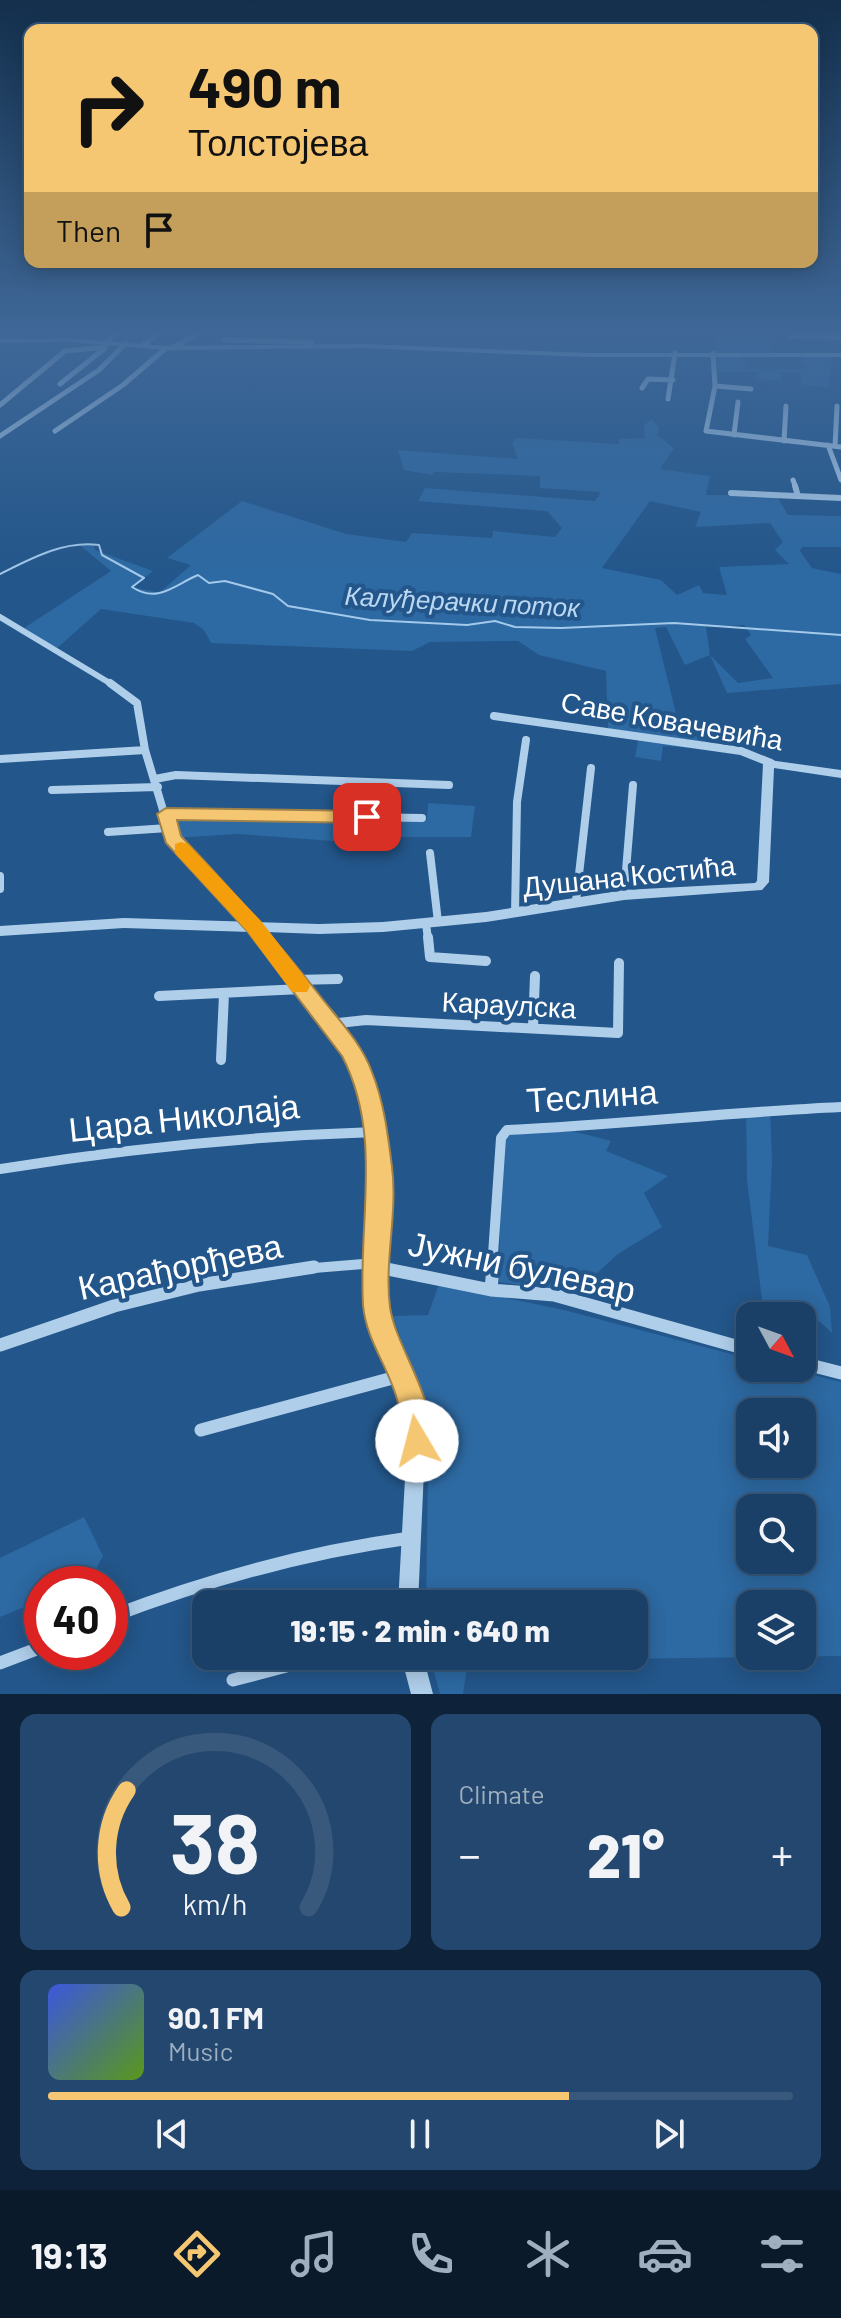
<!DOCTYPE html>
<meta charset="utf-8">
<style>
:root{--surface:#1a4068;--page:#23476e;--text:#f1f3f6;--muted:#9fafc0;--line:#38597c;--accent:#f5c772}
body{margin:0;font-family:Barlow,sans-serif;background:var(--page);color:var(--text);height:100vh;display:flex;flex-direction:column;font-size:30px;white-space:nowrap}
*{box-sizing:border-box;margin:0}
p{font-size:26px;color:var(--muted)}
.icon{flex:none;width:44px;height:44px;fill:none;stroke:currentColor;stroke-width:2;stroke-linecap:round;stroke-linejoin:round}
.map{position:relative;height:1694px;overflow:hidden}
.drawer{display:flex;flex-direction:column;gap:20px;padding:20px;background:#0e2339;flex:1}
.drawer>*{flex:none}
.banner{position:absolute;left:24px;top:24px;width:794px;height:244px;border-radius:16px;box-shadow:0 4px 20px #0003,0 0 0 2px var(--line);background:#f5c772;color:#111;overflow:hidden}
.needle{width:52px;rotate:131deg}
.tools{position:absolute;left:736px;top:1302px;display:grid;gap:16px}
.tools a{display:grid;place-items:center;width:80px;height:80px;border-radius:16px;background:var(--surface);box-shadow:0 4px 20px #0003,0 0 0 2px var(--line);font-size:40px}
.speed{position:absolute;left:24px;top:1566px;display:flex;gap:16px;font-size:40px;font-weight:700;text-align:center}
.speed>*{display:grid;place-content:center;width:104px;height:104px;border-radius:50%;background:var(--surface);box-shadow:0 4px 20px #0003,0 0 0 2px var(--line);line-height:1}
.speed .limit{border:12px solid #d22;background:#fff;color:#111}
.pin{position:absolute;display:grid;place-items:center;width:68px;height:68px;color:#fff;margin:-34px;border-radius:16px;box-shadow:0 4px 12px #0006}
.me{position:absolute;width:88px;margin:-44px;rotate:352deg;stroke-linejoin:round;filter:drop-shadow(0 0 6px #0008)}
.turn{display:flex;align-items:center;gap:28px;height:168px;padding:0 32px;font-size:36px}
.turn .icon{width:104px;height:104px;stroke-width:2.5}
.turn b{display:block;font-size:56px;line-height:68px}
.then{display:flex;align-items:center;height:76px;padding:0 32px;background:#0003;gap:16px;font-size:30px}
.big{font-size:60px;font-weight:800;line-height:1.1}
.drawer .card{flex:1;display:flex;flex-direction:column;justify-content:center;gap:12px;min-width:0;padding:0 28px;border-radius:16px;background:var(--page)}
.drawer .dial{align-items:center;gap:0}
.dial svg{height:208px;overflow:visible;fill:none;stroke:var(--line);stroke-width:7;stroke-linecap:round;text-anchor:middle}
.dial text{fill:var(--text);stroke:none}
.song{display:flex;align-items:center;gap:24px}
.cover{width:96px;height:96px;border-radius:12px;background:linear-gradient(135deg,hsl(230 70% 55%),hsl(90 70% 35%))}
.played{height:8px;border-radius:4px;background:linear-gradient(90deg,var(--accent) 70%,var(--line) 70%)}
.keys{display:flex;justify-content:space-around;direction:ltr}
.heat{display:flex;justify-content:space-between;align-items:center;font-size:44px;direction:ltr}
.drawer .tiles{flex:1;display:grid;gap:20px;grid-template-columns:1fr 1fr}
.card:last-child{grid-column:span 2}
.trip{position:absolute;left:192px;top:1590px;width:456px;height:80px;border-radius:16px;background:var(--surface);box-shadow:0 4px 20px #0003,0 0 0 2px var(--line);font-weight:800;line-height:80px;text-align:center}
.tabs{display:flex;height:128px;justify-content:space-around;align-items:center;background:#0a1a2a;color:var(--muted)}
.tabs .icon{width:56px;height:56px}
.tabs .selected{color:var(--accent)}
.tabs b{font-size:36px;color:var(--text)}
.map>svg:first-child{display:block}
.green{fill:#2d69a2;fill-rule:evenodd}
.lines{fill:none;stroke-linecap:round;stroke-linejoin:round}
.stream{stroke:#a3c9eb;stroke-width:2}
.minor-far4{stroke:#afceea;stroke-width:5}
.minor-far3{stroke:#afceea;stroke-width:6}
.minor-far2{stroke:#afceea;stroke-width:8}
.minor-far1{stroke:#afceea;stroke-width:10}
.minor{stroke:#afceea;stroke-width:13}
.tertiary{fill:#afceea;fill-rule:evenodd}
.route{fill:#f5c772;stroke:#9f814a;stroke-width:2}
.slow{fill:#f59e0b}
.labels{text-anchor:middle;stroke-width:8;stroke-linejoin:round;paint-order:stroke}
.far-water-label{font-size:26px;font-style:italic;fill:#bbd7f1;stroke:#23568a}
.street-label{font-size:28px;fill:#fff;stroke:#23568a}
.near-street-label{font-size:34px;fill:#fff;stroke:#23568a}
</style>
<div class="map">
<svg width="841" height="1694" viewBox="0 0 841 1694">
<rect width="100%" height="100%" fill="#23568a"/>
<path class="green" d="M715 335H771L772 355 739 356 749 369H807L802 360 805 359 795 353 832 355 829 387 803 385 800 373 781 372V381L759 379 757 372H718Z
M652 419 659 428 657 435 674 448 660 469 710 476 706 495H776L788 515 841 516V547H802L800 551 812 568 841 574V684L727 693 710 655 685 665 666 627 655 628 681 734 705 738 708 749 663 746 661 761 635 757 639 736 608 729 606 671 539 655 518 641 430 642 412 651 211 643 204 630 194 623 101 609 54 651 18 632 111 571 81 546 93 544 95 550 153 571 133 587 159 593 191 565 167 558 242 501 346 534 406 542 412 533 492 538 493 531 555 537 562 528 547 511 418 501 425 488 595 501 601 492 540 488V476L434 472 432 475 404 470 398 450 518 459 512 443 516 438 619 444V439L645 438 644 425ZM650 501 701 512 695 527 770 523 783 542 775 550 789 564 719 567 727 595 703 593 699 585 677 595 661 580 602 568ZM744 625 751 635 745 639 773 678 738 683 710 655 706 627Z
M428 803 475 806 471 837H381L333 841 238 834 173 838 166 814 427 820Z
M770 1109 772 1161 768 1246 807 1255 830 1307 832 1333 819 1321 781 1305 764 1316 747 1180 746 1110Z
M565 1129 611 1141 606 1151 668 1176 644 1193 662 1227 618 1254 595 1275 556 1270 554 1289 499 1282 501 1138 507 1130Z
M439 1284 564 1310 750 1359V1368H786L841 1382V1656L468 1661 463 1694H440L430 1656H634V1604H426L428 1474 425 1410 393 1316 428 1315ZM750 1412H802V1464H750ZM750 1508H802V1560H750ZM750 1604H802V1656H750Z
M84 1517 103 1556 90 1580 81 1584H42V1600L0 1617V1558Z"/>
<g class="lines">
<path class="stream" d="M0 574C30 559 64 540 99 545L102 555 144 578 132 587C158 604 174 585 198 575L209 583 225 581 273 594 288 606 370 620 467 625 495 621 515 627 561 628 674 623 841 635"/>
<path class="minor-far4" d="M790 336 841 337
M224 340 312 342
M105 342 115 335
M143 345 157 335
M173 348 194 335
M713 353 715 386 706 431 841 447
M60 384 105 348
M715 386 751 389
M642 388 648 379 673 380
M668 399 675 353
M0 405 65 351 106 347
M55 431 123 385 166 348
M734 435 738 402
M0 436 99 370 126 343
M784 441 786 406
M828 445 841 480
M835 446 837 406
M793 480 796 488"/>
<path class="minor-far3" d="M795 486 798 496
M731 493 841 498
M0 617 113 685"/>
<path class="minor-far2" d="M110 683 137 703 145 750 170 833 254 926
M494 716 741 751 771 763
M0 759 145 750
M155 779 176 775 449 785
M52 790 158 787
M166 814 422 818
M108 832 168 828
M430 853 438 922
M0 876V889
M624 895 633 785
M576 901 591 768
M515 913 517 802 526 740
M426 924 428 939"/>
<path class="minor-far1" d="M428 937 430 957 486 961
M295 980 338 979
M159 996 302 989
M329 1024 366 1020 618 1033 619 963
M533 1028 535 976
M221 1060 224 994
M0 1169C124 1149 249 1136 375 1132
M302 1269 363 1264 387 1269
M492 1269 501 1138 507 1130C619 1125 729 1112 841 1107"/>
<path class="minor" d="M377 1267 491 1290 554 1295 750 1350
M491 1290 493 1267
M0 1345 114 1306 199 1285 314 1267
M802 1363 841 1373
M201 1430 400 1376
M110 1617C207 1580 307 1552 410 1538
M0 1663 42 1647
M233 1680 324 1656"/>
<path class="tertiary" d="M70 338 166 346 364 344 587 353H841V357H587L364 348 166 350 70 342 0 343V339Z
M769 760 841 770V778L774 768 769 882 762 890 624 900 486 922 383 932 319 934 266 932 354 1046 377 1098 389 1171 386 1306 395 1341 418 1393 426 1425 418 1604H398L408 1425 400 1394 377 1343 368 1306 373 1171 363 1098 343 1054 251 932 124 928 0 936V926L124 918 319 924 383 922 486 912 624 890 755 883 757 881 763 764Z
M401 1656H423L433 1694H411Z"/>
</g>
<linearGradient id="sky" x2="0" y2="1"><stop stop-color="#132f4c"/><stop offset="0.58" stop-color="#3f6898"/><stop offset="1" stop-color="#3f6898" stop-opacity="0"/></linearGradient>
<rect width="841" height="573" fill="url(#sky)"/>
<path class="route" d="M166 808 367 811 376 817 367 823 177 820 181 836C230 888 277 941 321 997 339 1020 362 1044 372 1072 384 1102 388 1135 392 1167 398 1213 384 1262 390 1307 396 1350 445 1410 427 1452L417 1456 407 1452C401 1436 401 1420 398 1403 390 1369 366 1341 363 1305 358 1220 383 1135 342 1056L247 931 166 843 157 814Z"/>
<path class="slow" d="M181 842 188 844 261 921 307 980 310 986 307 992H292L247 931 175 853V844Z"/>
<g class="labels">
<g class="far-water-label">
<text transform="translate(462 602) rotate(3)" y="9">Калуђерачки поток</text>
</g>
<g class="street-label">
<text transform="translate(672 721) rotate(10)" y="10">Саве Ковачевића</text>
<text transform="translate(629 876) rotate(-6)" y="10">Душана Костића</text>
<text transform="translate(509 1005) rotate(3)" y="10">Караулска</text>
</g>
<g class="near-street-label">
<text transform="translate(592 1096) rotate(-4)" y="12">Теслина</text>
<text transform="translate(184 1118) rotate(-6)" y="12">Цара Николаја</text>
<text transform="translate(180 1267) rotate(-12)" y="12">Карађорђева</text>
<text transform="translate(522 1267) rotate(12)" y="12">Јужни булевар</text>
</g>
</g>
</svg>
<div class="tools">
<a><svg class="needle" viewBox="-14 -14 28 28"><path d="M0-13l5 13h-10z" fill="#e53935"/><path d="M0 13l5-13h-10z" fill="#9fafc0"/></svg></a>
<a><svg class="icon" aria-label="sound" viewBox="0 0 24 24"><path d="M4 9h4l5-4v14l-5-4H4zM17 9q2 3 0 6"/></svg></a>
<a><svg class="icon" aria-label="search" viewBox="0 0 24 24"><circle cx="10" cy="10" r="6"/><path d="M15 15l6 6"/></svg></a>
<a><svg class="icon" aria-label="layers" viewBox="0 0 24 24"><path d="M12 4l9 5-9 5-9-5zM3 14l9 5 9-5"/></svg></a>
</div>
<div class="speed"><div class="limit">40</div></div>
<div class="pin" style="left:367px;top:817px;background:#d93025"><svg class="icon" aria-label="arrive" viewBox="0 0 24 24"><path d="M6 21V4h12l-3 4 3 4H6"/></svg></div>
<svg class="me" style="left:417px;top:1441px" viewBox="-20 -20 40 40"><circle r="19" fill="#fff"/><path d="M0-13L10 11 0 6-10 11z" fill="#f5c772"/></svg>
<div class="trip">19:15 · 2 min · 640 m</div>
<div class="banner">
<div class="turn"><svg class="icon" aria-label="right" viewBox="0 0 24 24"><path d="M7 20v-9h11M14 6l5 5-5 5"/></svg><div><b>490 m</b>Толстојева</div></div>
<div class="then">Then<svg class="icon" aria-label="arrive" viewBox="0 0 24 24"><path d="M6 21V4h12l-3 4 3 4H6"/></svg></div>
</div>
</div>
<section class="drawer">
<div class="tiles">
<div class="card dial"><svg viewBox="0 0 100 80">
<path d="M14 69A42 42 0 1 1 86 69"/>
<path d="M14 69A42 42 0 0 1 16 24" stroke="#f5c772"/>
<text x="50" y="56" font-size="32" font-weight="700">38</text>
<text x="50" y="72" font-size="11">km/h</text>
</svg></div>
<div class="card"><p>Climate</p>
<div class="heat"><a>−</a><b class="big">21°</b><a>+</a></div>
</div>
<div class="card">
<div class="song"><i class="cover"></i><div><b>90.1 FM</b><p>Music</p></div></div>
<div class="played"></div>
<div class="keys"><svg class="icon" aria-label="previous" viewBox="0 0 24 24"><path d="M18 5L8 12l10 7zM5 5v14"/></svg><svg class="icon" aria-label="pause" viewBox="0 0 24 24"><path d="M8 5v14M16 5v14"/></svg><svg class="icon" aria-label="next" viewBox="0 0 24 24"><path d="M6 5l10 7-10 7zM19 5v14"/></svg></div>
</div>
</div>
</section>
<nav class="tabs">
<b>19:13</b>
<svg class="icon selected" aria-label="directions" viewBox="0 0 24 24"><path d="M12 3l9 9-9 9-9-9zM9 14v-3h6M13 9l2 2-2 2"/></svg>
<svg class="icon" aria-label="music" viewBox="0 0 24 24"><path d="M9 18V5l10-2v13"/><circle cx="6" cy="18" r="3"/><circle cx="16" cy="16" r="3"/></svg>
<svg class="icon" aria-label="phone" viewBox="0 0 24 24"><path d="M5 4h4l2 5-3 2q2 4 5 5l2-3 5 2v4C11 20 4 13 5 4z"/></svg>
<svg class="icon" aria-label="climate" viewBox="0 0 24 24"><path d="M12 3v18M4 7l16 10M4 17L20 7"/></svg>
<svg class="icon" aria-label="car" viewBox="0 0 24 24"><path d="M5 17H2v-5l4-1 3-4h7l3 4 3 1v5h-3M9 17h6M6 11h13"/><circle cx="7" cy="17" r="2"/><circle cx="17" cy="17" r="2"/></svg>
<svg class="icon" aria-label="filters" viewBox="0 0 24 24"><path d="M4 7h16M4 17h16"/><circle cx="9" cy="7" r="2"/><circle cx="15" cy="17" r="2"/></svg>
</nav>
